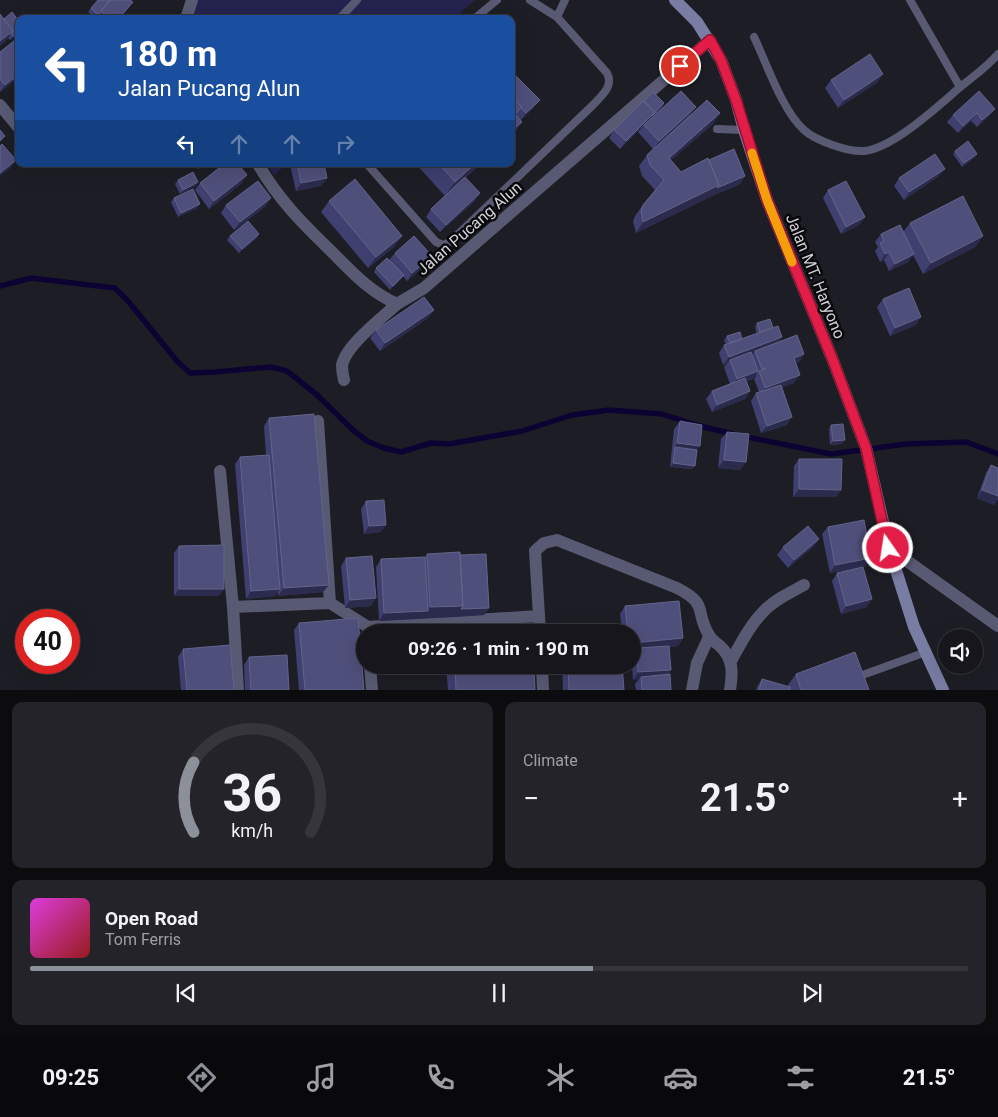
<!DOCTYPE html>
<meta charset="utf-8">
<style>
:root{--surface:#16161c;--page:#232329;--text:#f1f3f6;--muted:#9e9fa3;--line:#35353b;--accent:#8c9099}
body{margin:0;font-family:Roboto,sans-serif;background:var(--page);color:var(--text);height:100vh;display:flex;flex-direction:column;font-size:19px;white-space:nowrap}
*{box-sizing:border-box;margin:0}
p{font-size:16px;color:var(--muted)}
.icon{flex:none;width:28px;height:28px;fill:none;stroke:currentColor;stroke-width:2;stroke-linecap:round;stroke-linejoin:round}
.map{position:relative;height:690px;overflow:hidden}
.panel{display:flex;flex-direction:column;gap:12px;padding:12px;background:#0c0c0f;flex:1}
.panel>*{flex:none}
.top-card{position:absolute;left:15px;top:15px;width:500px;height:152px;border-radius:10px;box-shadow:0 5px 20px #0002,0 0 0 1px var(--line);background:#1a4fa0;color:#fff;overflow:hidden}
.buttons{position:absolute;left:938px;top:629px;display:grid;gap:10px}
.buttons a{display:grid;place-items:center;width:45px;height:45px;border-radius:50%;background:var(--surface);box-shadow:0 5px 20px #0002,0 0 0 1px var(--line);font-size:25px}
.speed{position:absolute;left:15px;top:609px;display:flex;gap:10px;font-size:25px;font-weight:700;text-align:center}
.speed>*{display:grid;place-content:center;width:65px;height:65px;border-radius:50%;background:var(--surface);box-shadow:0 5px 20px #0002,0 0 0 1px var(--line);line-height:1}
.speed .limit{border:8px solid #d22;background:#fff;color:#111}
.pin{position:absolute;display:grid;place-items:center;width:42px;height:42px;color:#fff;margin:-21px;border:2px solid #fff;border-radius:50%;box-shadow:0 1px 5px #0007}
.me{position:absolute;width:55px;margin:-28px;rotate:347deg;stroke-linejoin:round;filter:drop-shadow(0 0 4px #0008)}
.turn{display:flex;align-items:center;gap:18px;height:105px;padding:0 20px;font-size:22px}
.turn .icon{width:65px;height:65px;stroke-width:2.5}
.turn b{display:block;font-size:35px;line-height:42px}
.lanes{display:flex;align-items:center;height:48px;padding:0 20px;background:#0003;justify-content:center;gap:25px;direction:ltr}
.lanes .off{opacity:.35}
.big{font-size:38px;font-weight:700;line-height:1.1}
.panel .widget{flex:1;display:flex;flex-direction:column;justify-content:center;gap:8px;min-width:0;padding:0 18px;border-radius:10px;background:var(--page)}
.panel .dial{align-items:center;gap:0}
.dial svg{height:130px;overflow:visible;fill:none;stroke:var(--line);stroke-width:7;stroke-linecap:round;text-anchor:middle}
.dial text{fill:var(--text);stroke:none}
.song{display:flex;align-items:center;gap:15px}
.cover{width:60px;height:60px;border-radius:8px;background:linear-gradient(135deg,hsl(300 70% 55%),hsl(0 70% 35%))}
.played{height:5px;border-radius:2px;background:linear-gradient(90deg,var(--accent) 60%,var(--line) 60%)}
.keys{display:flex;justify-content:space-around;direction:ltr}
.heat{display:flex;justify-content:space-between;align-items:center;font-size:28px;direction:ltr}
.panel .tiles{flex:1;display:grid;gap:12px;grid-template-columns:1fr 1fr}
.widget:last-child{grid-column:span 2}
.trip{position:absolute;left:356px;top:624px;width:285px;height:50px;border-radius:25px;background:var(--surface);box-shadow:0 5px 20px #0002,0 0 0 1px var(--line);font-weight:700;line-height:50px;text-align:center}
.tabs{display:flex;height:80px;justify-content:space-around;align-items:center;background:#09090b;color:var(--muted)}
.tabs .icon{width:35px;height:35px}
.tabs .active{color:var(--accent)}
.tabs b{font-size:22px;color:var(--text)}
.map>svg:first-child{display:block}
.green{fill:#24234e}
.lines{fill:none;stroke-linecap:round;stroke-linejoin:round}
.stream{stroke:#0c0333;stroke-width:5.5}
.lane{stroke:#585a73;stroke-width:8}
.street{stroke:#585a73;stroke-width:12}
.secondary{stroke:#797ca3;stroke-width:12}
.wall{fill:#3f3f70}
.shaded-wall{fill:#2b2b4d}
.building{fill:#4f4f7b;stroke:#63648a}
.route-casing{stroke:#92132f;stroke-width:12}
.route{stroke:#e11d48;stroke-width:9}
.slow{stroke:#f59e0b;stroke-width:9}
.labels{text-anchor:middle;stroke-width:5;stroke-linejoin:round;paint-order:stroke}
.street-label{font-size:16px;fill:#d2d3d8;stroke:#08080b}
</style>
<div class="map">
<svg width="998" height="690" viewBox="0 0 998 690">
<rect width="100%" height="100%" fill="#1d1e25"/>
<path class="green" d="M196 0H475L453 19H190Z
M267 164H287L274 175Z"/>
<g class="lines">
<path class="stream" d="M0 286 31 278 115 288 128 301 177 361 190 373 215 372 271 367 287 371 316 394 354 431 367 441 384 448 401 452 431 443 449 444 522 431 572 415 609 410 662 414 696 425 733 434
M742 436 831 454 906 444 966 442 998 454"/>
<path class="lane" d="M530 0 557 17
M910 0 960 87
M339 19 357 0
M474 19 497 0
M754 37C767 64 782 110 804 130 816 141 848 152 864 151 893 148 937 107 958 89 972 77 986 68 998 54
M717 129 744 130
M367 164 436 242 443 245 450 242 594 104C602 95 614 86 607 73L557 17 565 0
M857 677 926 652"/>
<path class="street" d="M186 19 192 0
M0 105 19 128
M258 164C278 199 303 224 332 252 354 274 369 291 397 304L424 288 710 40
M344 380C343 376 342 369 342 365 346 345 383 317 397 304
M318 421 330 603 368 627 369 632
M220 471 233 607 238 690
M889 548 998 626
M233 607 330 603
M368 627 539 616
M540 632 535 551 544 543 557 540 677 588C710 605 694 611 709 635 711 639 716 643 720 646 733 658 733 672 730 690
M731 661C741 643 750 625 764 611 775 599 790 593 804 585
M370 665 372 690
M542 665 543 690
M692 690 697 663 709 637"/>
<path class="secondary" d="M675 0 697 22 721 60 736 100 744 130 767 200 832 358 866 448 889 548 914 627 943 690"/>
</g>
<path class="wall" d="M133 2 120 19H96L88 12 91 8Z
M4 19 19 34 10 40 8 38 5 42Z
M19 37V77L0 92V52Z
M511 71 534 107 521 120 522 122 511 137Z
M831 80 878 82 838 108 825 88Z
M664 103 662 107 648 121 690 115 713 124 671 160 681 172 709 160 745 176 740 184 712 196 636 233 633 222 635 216 643 205 655 190 642 176 639 166 647 155 653 149 638 132 643 126 620 149 609 138 614 130Z
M995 109 989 116 977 127 971 121 958 133 947 122 953 115Z
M955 151 977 154 974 158 962 167 953 154Z
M194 164H205L198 169Z
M291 164H324L327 178 321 186 296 191 290 165Z
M416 164H481L465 178 475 201 440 232 426 217 431 209 445 196Z
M939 176 904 200 894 186 899 178Z
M178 180 198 182 195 186 180 194 175 184Z
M200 183H242L209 209 195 190Z
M828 190 865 217 859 225 841 234 823 198Z
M174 198 197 208 178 217 171 202Z
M329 201 394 247 368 268 321 212Z
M226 205 266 206 234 230 221 213Z
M910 223 983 236 975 247 923 274 913 255 908 262 889 271 884 260 880 262 875 251 878 247 875 242 881 234 903 232Z
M259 234 257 238 239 253 227 240 230 236Z
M395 253 432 256 426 264 407 281 403 276 390 290 374 272 376 268 389 260Z
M883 299 916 325 890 336 877 307Z
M428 318 380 351 370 338 376 330Z
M757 323 779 342 804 354 799 362 795 363 794 383 782 387 787 425 761 433 751 401 756 393 759 392 754 379 756 376 755 375 753 379 746 381 750 391 745 399 712 412 706 399 712 391 730 384 724 367 727 363 723 365 719 353 724 345H726L724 340 727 336 742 339 757 334 755 327Z
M269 418 323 592 278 596V592L275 596 246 599 235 464 240 457 266 455 264 426Z
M680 421 697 450 695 466 692 469 670 467 674 429Z
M831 425 842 444 830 445 829 429Z
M727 432 746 462 740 470 718 468 721 439Z
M799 459 841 490 836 497H793L794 466Z
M991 465 998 468V499L994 505 977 498 986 473Z
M366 501 381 532 364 534 361 509Z
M828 527 866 566 830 573 822 534Z
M819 539 813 547 788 568 777 555 783 547Z
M179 546 219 596H174V553Z
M427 554 460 555 489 608 484 615 379 621 376 567 381 559 425 557Z
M346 558 371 606 345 608 341 566Z
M837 573 867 607 841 614 832 581Z
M625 606 683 638 678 646 669 647 671 670 668 674 671 690H636L635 684 639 679 633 680 632 665V654L635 650 632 632H622L620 614Z
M299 623 364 690H299L294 630Z
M183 649 234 690H181L178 657Z
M249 657 289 690H245L244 665Z
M376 665H411L407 670H376Z
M447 665H534L535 690H448L446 666Z
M562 665H622L624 690H563Z
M796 674 869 690H756L757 687 762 679 788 687V685Z"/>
<path class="shaded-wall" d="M133 2 120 19H118Z
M13 31 5 42 0 46V41Z
M19 32V34L10 40 13 36Z
M19 74V77L0 92 5 85Z
M883 74 878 82 838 108 844 100Z
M540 100 534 107 520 121 526 113Z
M664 103 662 107 620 149 626 141Z
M696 107 690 115 654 149 659 141Z
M995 109 989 116 977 127 982 120Z
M720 113 713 124 661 169 669 158Z
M977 113 971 121 958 133 963 126Z
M522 122 512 136 511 137V131Z
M977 154 974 158 962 167 964 163Z
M16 160 10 168 0 176V173Z
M475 164H481L445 196 455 182Z
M945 169 939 176 904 200 909 192Z
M247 175 242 183 209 209 214 201Z
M745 176 740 184 712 196 717 188Z
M327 178 321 186 296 191 301 183Z
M198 182 195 186 180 194 183 190Z
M719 185 712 196 636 233 643 222Z
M480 193 475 201 440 232 446 225Z
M271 198 266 206 234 230 240 222Z
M200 204 197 208 178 217 181 213Z
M865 217 859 225 841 234 846 227Z
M259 234 257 238 239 253 242 249Z
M402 236 394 247 368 268 376 257Z
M983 236 975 247 923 274 931 263Z
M889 252 884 260 880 262 885 254Z
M914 254 908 262 889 271 895 264Z
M432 256 426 264 407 281 412 273Z
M404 275 401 279 390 290 393 286Z
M434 310 428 318 380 351 385 343Z
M921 317 916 325 890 336 895 328Z
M782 337 777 345 755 351 753 354 731 362 730 360 727 363 723 365 729 357Z
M804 354 799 362 788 366 794 358Z
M758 371 753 379 731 386 737 379Z
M800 375 794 383 760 396 765 388Z
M750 391 745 399 712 412 717 405Z
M792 417 787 425 761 433 767 426Z
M845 440 842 444 830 445 833 441Z
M677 443 700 446 694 454 675 447Z
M724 460 746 462 740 470 718 468Z
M673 463 695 466 692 469 670 467Z
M799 489 841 490 836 497H793Z
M982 490 998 496V499L994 505 977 498Z
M386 525 381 532 364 534 369 526Z
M819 539 813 547 788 568 794 560Z
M871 558 866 566 830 573 835 565Z
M329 585 323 592 278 596 284 588Z
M179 589H224L219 596H174Z
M280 589 275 596 246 599 251 591Z
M376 598 371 606 345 608 350 600Z
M872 599 867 607 841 614 846 606Z
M463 606 455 617 379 621 384 613 428 611 430 607Z
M489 608 484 615 455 617 461 609Z
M683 638 678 646 637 650V648L635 650H632V643Z
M380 665H411L407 670H376Z
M671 670 666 678 641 677 639 679 633 680 638 672Z"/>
<path class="building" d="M98 0H110L98 15 91 8Z
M110 0H130L133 2 118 19H110L101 11Z
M12 12 19 21V32L13 36 11 34 13 31 4 19Z
M0 14 13 31 0 41Z
M19 37V74L5 85 0 79V52Z
M870 54 883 74 844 100 831 80Z
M511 71 540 100 526 113 521 108 522 107 511 96Z
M681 91 696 107 659 141 644 125Z
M979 91 995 109 982 120 977 113 963 126 953 115Z
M653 92 664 103 652 116 655 112 644 101Z
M511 96 522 107 515 114 522 122 511 131Z
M707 100 720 113 669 158 681 172 708 158 719 185 643 222 641 211 643 205 664 180 650 165 647 155Z
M643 101 655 112 626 141 614 130Z
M0 130 5 136 0 141Z
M968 141 977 154 964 163 955 151Z
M2 144 16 160 0 173V146Z
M734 149 745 176 717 188 719 185 709 160Z
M935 154 945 169 909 192 899 178Z
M224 164H238L247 175 214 201 200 183Z
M297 164H324L327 178 301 183Z
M439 164H475L455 182Z
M193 172 198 182 183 190 178 180Z
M465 177 480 193 446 225 431 209Z
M355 179 402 236 376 257 329 201Z
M258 181 271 198 240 222 226 205Z
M846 181 865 217 846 227 828 190Z
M193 189 200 204 181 213 174 198Z
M963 196 983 236 931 263 910 223Z
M248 221 259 234 242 249 230 236Z
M900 225 914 254 895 264 889 252 885 254 880 243 884 241 881 234Z
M414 236 432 256 412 273 395 253Z
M387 258 404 275 393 286 376 268Z
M909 288 921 317 895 328 883 299Z
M424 297 434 310 385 343 376 330Z
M770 319 773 328 760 332 757 323Z
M778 326 782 337 729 357 724 345Z
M740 332 742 339 730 343 727 336Z
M797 335 804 354 794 358 800 375 765 388 759 371 766 369H762L755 351Z
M751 352 758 371 737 379 730 360Z
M745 378 750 391 717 405 712 391Z
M781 385 792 417 767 426 756 393Z
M314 414 329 585 284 588 269 418Z
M680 421 702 425 700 446 677 443Z
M843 424 845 440 833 441 831 425Z
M727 432 749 434 746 462 724 460Z
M675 447 697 450 695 466 673 463Z
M269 455 280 589 251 591 240 457Z
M799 459H842L841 490 799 489Z
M991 465 998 468V496L982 490Z
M384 500 386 525 369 526 366 501Z
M864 520 871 558 835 565 828 527Z
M808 526 819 539 794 560 783 547Z
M224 545V589H179V546Z
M460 552 463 606 430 607 427 554Z
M486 554 489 608 461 609 463 606 460 555Z
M372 556 376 598 350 600 346 558Z
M425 557 428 611 384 613 381 559Z
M863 567 872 599 846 606 837 573Z
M679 601 683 638 632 643V632H628L625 606Z
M358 618 364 690H305L299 623Z
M230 645 234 690H187L183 649Z
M669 646 671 670 638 672 637 648Z
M855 652 869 690H801L796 674Z
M287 655 289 690H251L249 657Z
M455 665H534L535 690H456Z
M568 665H622L624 690H569Z
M670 674 671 690H642L641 677Z
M762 679 790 687V690H759Z"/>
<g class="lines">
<defs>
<path id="route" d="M680 66 710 40 721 60 736 100 767 200 832 358 866 448 888 548"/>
</defs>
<use href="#route" class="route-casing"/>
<use href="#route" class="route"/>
<path class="slow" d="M752 153 767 200 792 262"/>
</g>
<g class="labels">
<g class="street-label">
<text transform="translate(469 228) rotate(-41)" y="6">Jalan Pucang Alun</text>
<text transform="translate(816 276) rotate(68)" y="6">Jalan MT. Haryono</text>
</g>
</g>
</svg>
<div class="buttons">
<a><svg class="icon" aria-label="sound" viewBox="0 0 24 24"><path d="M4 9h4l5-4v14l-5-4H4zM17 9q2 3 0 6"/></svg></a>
</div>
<div class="speed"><div class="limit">40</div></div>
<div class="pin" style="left:680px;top:66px;background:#d93025"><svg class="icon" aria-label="arrive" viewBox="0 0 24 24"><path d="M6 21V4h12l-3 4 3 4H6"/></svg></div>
<svg class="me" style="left:888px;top:548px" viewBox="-20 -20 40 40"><circle r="17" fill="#e11d48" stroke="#fff" stroke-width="3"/><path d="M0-11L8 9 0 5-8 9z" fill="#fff"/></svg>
<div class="trip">09:26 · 1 min · 190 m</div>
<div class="top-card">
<div class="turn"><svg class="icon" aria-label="left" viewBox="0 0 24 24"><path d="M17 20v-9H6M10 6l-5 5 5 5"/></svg><div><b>180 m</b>Jalan Pucang Alun</div></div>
<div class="lanes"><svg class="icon" aria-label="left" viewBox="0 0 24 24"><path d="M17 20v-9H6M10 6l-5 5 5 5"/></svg><svg class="icon off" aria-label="ahead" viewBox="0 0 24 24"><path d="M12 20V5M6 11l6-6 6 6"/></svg><svg class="icon off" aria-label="ahead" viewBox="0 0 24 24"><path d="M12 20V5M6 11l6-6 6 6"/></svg><svg class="icon off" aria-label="right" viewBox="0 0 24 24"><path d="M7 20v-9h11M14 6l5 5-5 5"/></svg></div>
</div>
</div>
<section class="panel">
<div class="tiles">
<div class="widget dial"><svg viewBox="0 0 100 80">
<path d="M14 69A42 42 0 1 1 86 69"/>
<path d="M14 69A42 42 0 0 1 14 26" stroke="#8c9099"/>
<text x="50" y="56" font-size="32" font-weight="700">36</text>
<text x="50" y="72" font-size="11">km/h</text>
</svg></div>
<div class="widget"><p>Climate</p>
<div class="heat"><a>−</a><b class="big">21.5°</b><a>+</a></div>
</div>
<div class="widget">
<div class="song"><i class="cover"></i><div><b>Open Road</b><p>Tom Ferris</p></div></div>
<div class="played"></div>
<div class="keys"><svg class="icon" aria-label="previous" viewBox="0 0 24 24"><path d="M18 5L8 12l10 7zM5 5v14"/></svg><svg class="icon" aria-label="pause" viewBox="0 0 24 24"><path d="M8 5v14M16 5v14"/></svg><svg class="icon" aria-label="next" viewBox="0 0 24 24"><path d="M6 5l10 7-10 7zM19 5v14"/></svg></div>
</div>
</div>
</section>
<nav class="tabs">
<b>09:25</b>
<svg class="icon active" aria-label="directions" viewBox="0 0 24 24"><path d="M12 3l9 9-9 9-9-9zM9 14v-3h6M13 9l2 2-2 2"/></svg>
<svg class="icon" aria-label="music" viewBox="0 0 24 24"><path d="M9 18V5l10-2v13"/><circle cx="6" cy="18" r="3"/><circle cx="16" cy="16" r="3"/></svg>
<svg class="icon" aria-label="phone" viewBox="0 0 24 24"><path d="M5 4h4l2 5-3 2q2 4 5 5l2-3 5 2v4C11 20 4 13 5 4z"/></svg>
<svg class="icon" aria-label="climate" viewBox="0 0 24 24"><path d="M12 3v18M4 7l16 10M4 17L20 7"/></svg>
<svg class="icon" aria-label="car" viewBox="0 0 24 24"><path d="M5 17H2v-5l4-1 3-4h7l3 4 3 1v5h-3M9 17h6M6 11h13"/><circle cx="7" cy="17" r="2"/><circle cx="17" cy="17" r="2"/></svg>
<svg class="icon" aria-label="filters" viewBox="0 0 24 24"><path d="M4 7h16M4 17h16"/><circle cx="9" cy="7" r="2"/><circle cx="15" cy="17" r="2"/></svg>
<b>21.5°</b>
</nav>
